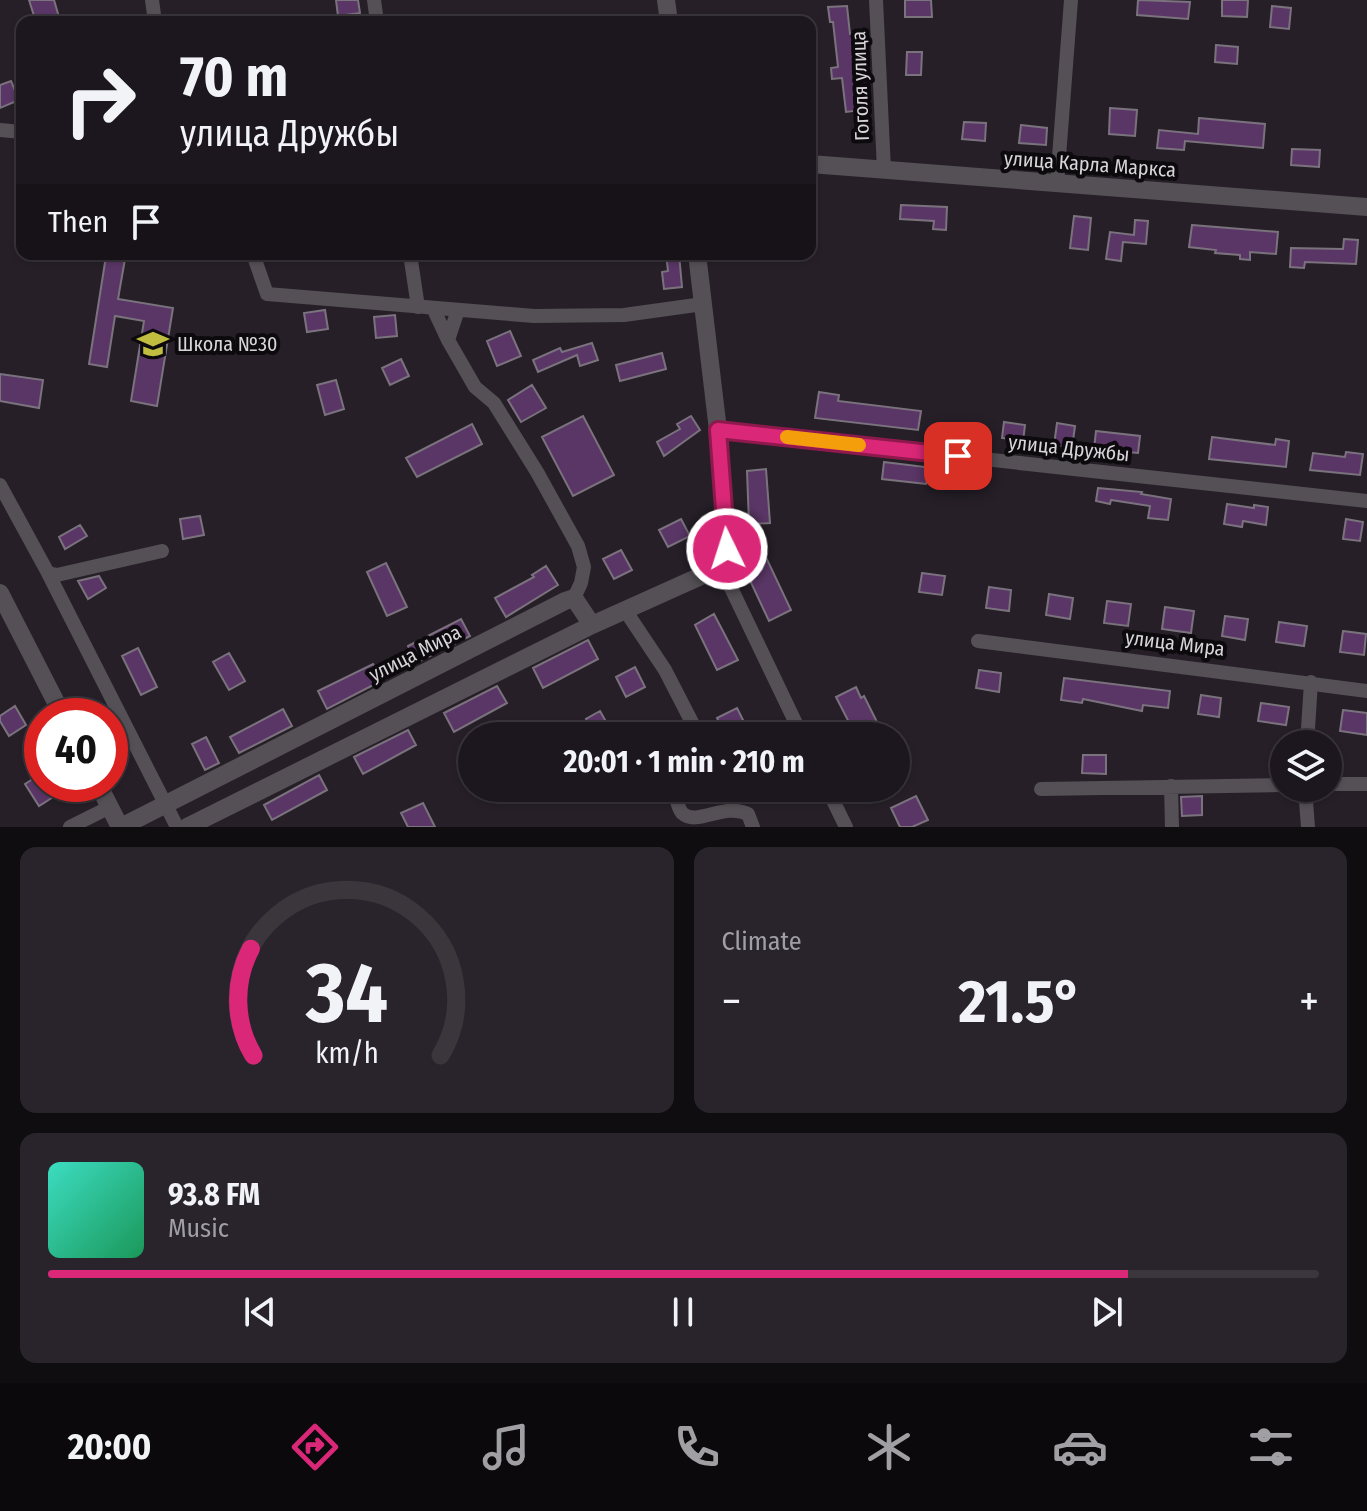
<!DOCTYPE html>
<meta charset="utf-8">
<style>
:root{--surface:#1c171e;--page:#29242b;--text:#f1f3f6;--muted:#a09fa4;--line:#3a363c;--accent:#db2777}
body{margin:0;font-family:"Fira Sans Condensed",sans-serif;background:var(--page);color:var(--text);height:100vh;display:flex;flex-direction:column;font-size:30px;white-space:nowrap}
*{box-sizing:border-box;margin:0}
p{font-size:26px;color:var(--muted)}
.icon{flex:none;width:44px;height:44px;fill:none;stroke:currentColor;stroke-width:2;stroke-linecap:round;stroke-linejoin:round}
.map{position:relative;height:827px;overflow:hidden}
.sheet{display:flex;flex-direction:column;gap:20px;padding:20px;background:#0f0d10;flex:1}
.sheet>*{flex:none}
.top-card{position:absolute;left:16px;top:16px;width:800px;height:244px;border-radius:16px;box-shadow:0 2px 6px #0004,0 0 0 2px var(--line);background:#1c171e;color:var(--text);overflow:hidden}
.fabs{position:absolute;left:1270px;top:730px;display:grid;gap:16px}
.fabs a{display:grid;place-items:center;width:72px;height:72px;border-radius:50%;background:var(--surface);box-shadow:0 2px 6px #0004,0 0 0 2px var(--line);font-size:40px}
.speed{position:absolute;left:24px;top:698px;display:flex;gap:16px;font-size:40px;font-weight:700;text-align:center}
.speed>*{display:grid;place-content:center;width:104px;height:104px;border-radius:50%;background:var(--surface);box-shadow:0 2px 6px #0004,0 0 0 2px var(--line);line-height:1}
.speed .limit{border:12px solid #d22;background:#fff;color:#111}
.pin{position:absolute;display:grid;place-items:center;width:68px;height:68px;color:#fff;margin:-34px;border-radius:16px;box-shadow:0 4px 12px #0006}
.me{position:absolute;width:88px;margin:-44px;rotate:356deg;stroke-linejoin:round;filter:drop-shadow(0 0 6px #0008)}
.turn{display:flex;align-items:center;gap:28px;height:168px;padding:0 32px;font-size:36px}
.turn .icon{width:104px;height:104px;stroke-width:2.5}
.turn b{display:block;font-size:56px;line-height:68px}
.then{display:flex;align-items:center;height:76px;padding:0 32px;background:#0003;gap:16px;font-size:30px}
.big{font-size:60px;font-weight:700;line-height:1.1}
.sheet .card{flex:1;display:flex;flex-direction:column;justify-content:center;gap:12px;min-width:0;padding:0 28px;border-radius:16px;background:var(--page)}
.sheet .dial{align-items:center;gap:0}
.dial svg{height:208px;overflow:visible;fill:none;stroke:var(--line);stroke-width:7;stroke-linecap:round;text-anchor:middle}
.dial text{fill:var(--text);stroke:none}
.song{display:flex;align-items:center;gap:24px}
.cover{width:96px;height:96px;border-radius:12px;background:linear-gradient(135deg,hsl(170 70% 55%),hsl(150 70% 35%))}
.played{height:8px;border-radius:4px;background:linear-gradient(90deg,var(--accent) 85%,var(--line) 85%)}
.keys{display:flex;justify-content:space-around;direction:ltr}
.heat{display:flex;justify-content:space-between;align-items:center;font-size:44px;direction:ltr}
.sheet .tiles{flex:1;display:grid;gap:20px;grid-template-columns:1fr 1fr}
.card:last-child{grid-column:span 2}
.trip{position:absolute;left:458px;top:722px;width:452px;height:80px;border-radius:40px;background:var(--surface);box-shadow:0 2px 6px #0004,0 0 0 2px var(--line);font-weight:700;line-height:80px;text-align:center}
.tab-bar{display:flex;height:128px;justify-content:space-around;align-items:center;background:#0b090c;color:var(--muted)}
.tab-bar .icon{width:56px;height:56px}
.tab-bar .selected{color:var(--accent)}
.tab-bar b{font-size:36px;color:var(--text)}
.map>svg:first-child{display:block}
.building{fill:#5a3666;stroke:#7a727d;stroke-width:2}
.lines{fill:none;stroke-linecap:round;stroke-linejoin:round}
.minor{stroke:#545055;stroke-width:14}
.tertiary{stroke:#545055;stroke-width:18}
.route-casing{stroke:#8e194d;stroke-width:20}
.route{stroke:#db2777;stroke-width:14}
.slow{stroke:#f59e0b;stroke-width:14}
.labels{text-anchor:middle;stroke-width:8;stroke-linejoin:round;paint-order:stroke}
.street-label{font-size:20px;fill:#d8d4da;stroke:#0d0a0e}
.poi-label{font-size:20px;fill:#d8d4da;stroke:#0d0a0e;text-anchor:start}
</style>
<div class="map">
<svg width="1367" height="827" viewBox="0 0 1367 827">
<rect width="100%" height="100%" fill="#261f28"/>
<path class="building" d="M29 0H54L59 17 36 22Z
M336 0H358L360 13 338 16Z
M905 0H931L932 17H905Z
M1138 0 1190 2 1188 19 1137 15Z
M1222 0H1248L1247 17 1222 16Z
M847 6 850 34 853 33 858 93H860L862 110 846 112 842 78 832 79 831 68 838 67 833 22H830L828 7Z
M1272 6 1291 8 1289 29 1270 27Z
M1216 45 1238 47 1237 64 1215 62Z
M907 52H922L921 75H906Z
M11 81 19 100 0 108V85Z
M1110 108 1137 110 1135 136 1109 134Z
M1199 118 1265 124 1263 148 1185 141 1184 150 1157 148 1159 130 1198 134Z
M964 122 986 123 985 141 962 139Z
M1021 125 1047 128 1046 145 1019 143Z
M1292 149 1320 150 1319 167 1291 165Z
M901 205 947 207 946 230 933 229 934 221 900 219Z
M1074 216 1091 218 1088 250 1070 248Z
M1135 220 1148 221 1146 244 1123 242 1121 261 1106 259 1110 232 1134 235Z
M1192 225 1278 232 1276 254 1250 252V260L1240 259V255L1215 253 1216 250 1189 247Z
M1344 239 1358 240 1356 264 1305 262 1304 268 1290 267 1291 248 1343 249Z
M666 254H679L682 287 664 289 662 272 668 271Z
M106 256 125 259 118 299 173 308 157 406 131 401 144 321 115 316 107 367 89 364Z
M325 310 328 329 307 332 304 313Z
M395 315 397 336 376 338 374 317Z
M510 331 521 356 497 366 487 341Z
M592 343 598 360 580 366 577 355 538 372 533 360 560 348 562 352Z
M662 353 666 369 620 381 616 365Z
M401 359 409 376 390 385 382 368Z
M0 374 43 380 39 408 0 401Z
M336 380 344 409 325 415 317 385Z
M532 385 546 408 521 422 508 400Z
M819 392 839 395 838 401 921 411 918 430 815 418Z
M583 416 614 475 573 496 542 437Z
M691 416 700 430 664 456 657 442 680 429 677 424Z
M1004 422 1025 425 1023 441 1002 438Z
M1057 423 1075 426 1072 448 1054 445Z
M472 424 482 444 417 477 406 458Z
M1096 431 1140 436 1138 453 1094 449Z
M1212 437 1275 445 1276 439 1289 441 1286 467 1209 459Z
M1346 452 1363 454 1360 475 1310 470 1313 453 1345 457Z
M884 462 950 470 948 483 927 480 926 484 882 479Z
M766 469 770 523 749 524 747 471Z
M1098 488 1142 492 1141 494 1171 499 1168 520 1148 518 1150 506 1111 500 1110 504 1096 501Z
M1227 504 1254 508V505L1268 507 1266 525 1243 521 1242 527 1224 524Z
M200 516 204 535 183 539 180 519Z
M681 519 690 536 668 547 659 530Z
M1346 519 1363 522 1360 541 1343 539Z
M80 525 87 536 65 549 59 537Z
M762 549 791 610 769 621 740 559Z
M621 550 632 570 614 579 603 559Z
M386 563 407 607 387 616 367 572Z
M546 566 558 585 506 617 495 598 534 577 532 575Z
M922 573 945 576 942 595 919 592Z
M99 576 106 588 88 599 78 581Z
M989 587 1011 590 1009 611 986 608Z
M1049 594 1073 598 1070 619 1046 615Z
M1107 601 1131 604 1128 626 1104 623Z
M1165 607 1194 611 1191 633 1162 629Z
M714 614 738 660 717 670 695 625Z
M1225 616 1248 619 1245 640 1222 636Z
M461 619 470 636 416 663 408 646Z
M1279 622 1307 626 1304 646 1276 642Z
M1343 631 1366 634 1364 655 1340 652Z
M588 640 598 659 543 688 533 668Z
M138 648 157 687 141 695 122 656Z
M229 653 245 681 229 690 213 662Z
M373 664 381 681 327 709 318 691Z
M635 667 645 687 626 697 616 677Z
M979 670 1001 673 999 692 976 688Z
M1064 678 1170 691 1168 708 1143 705 1142 711 1083 699 1082 703 1061 700Z
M497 686 507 703 454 732 444 713Z
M856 687 861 698 864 696 884 736H856L836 697Z
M1201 695 1221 698 1219 717 1198 714Z
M1261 703 1289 707 1286 725 1258 721Z
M15 706 26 725 9 736 0 721V716Z
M737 708 751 736H726L717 718Z
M283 709 292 726 239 753 230 737Z
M1343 710 1367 713V735L1340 731Z
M600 711 614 736H595L586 719Z
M408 730 416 745 363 774 354 757Z
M206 737 219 763 205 770 192 744Z
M1083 755H1106V774L1082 773Z
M42 773V784H56L61 792 39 806 25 784Z
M319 775 327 790 272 820 264 805Z
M916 796 928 820 912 827H900L891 808Z
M1202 796V815L1182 816 1181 797Z
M423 803 435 827H408L401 813Z"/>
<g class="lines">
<path class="minor" d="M152 0 155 22
M374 0 377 22
M876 0 884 170
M0 130 22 132
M1057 183 1071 0
M253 254 267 294 534 316 624 315 703 304
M410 254 418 307
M433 308 448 340
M458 310 448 340 475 387 494 403 537 472 578 546 584 567 581 583 574 598
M718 430 1367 501
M0 485 48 573 177 827
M721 567 802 736
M48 573 57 575 162 551
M625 610 665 670 699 736
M978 641 1367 691
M1307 744 1311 682
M1328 784H1367
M1171 786 1172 827
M673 788C676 795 677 807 682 813 697 827 724 802 748 814L753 827
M827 788 846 827
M1305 788 1308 827
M1041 789 1284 785
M70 827 110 807"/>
<path class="tertiary" d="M666 0 669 22
M810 164 1367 207
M0 593 63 716
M98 784 120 827
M121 827 565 601 574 598 592 625
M187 827 592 625 721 567 727 549 718 430 697 254"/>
</g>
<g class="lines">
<defs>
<path id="route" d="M727 549 718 430 958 456"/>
</defs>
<use href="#route" class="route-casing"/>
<use href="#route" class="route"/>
<path class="slow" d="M787 437 859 445"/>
</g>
<defs>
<symbol id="school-bare" viewBox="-9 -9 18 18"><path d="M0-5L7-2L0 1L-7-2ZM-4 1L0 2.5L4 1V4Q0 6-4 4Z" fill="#c1bd40" stroke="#0d0a0e" stroke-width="2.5" paint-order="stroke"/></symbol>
</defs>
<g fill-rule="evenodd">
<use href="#school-bare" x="131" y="322" width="44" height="44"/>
</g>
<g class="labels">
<g class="street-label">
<text transform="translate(860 86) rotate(-92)" y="7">Гоголя улица</text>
<text transform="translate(1090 164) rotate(4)" y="7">улица Карла Маркса</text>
<text transform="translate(1069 448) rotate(6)" y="7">улица Дружбы</text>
<text transform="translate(1175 643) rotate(7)" y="7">улица Мира</text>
<text transform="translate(415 653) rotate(-27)" y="7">улица Мира</text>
</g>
<g class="poi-label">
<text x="177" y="351">Школа №30</text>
</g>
</g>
</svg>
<div class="fabs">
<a><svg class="icon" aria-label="layers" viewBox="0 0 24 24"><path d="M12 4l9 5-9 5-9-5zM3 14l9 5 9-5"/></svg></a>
</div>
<div class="speed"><div class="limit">40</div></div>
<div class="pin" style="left:958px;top:456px;background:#d93025"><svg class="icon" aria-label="arrive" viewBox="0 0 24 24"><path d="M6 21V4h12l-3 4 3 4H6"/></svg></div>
<svg class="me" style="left:727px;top:549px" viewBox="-20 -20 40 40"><circle r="17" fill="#db2777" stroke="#fff" stroke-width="3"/><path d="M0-11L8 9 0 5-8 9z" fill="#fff"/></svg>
<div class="trip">20:01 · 1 min · 210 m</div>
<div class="top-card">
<div class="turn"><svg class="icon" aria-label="right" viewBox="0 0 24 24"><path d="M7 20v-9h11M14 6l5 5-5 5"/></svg><div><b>70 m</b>улица Дружбы</div></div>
<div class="then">Then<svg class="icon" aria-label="arrive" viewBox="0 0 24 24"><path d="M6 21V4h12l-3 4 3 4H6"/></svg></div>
</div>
</div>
<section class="sheet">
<div class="tiles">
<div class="card dial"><svg viewBox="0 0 100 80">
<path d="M14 69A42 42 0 1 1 86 69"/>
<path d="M14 69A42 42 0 0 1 13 28" stroke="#db2777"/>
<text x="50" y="56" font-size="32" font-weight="700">34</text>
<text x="50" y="72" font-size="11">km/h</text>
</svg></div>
<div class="card"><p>Climate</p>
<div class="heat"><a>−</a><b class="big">21.5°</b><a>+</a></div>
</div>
<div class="card">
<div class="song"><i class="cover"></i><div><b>93.8 FM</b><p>Music</p></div></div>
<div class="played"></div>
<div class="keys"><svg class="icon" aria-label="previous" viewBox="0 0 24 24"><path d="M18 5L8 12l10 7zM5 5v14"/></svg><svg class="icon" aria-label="pause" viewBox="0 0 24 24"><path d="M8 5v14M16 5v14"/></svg><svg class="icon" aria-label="next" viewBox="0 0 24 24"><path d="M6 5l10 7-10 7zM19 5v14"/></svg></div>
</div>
</div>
</section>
<nav class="tab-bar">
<b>20:00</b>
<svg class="icon selected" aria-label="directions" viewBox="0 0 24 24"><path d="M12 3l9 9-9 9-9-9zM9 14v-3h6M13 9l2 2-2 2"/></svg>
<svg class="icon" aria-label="music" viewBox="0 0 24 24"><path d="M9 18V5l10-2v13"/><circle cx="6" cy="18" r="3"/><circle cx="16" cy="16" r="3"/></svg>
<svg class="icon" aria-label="phone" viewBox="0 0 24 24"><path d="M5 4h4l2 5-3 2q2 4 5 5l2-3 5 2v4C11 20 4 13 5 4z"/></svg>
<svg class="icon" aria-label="climate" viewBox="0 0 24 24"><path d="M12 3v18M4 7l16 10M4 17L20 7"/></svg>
<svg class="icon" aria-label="car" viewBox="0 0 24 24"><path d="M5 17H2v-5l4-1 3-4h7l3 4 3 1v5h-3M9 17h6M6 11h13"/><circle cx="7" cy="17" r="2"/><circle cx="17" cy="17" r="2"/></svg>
<svg class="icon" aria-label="filters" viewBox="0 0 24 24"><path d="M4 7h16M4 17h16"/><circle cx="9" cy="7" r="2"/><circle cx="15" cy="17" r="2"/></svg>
</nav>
